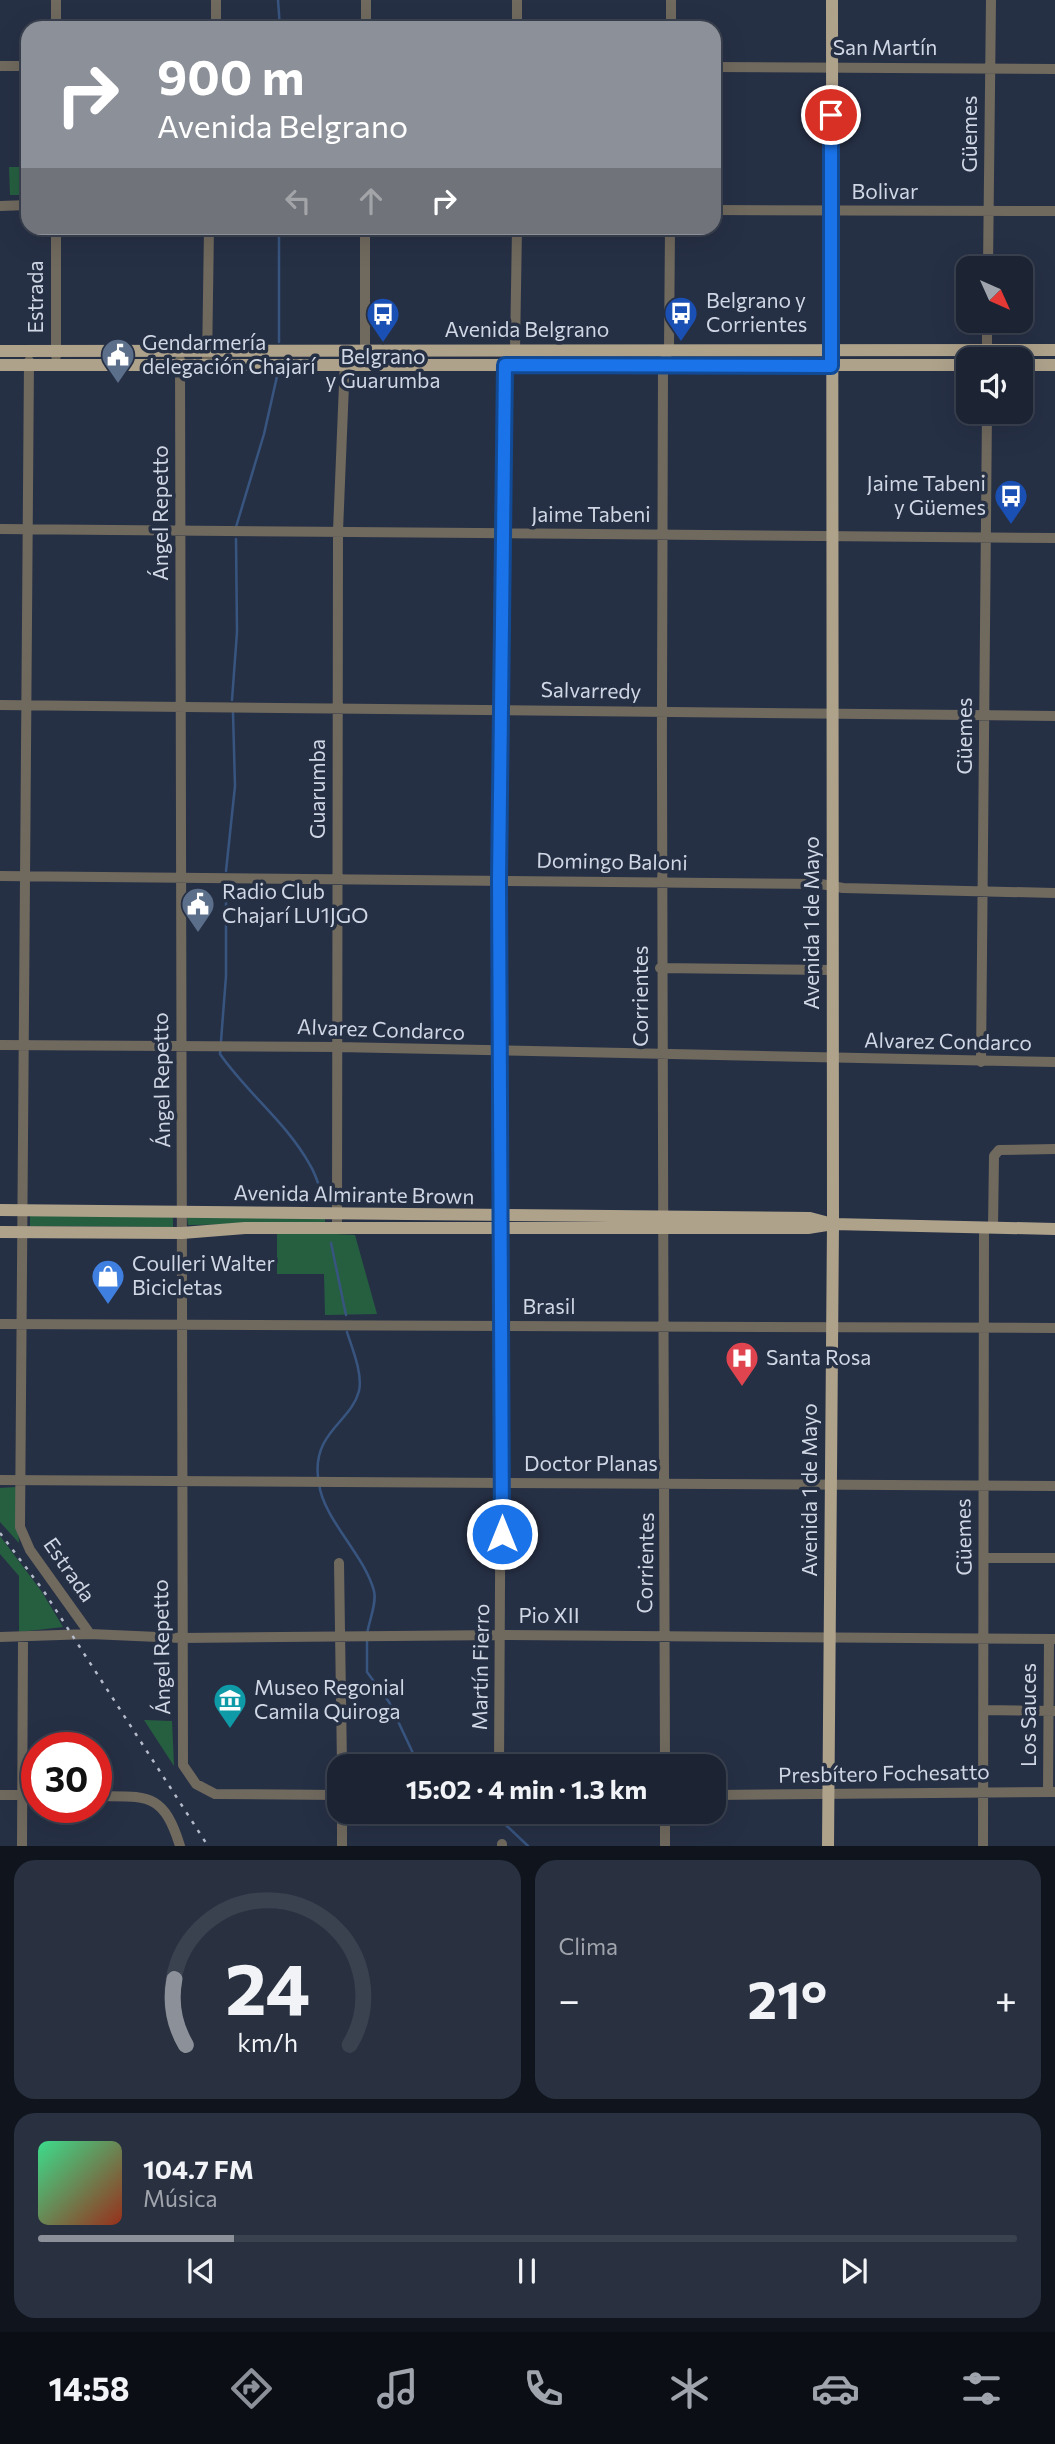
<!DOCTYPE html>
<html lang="es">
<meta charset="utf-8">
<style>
:root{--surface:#1c2434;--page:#293040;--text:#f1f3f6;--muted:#a0a4ac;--line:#3a414f;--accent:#8c9099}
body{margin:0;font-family:Commissioner,sans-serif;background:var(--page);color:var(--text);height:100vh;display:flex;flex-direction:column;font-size:26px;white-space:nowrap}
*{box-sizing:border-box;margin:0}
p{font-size:23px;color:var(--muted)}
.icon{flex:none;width:38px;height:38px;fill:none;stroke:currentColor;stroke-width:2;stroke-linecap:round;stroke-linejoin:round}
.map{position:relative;height:1846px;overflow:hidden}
.sheet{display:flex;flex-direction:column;gap:14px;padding:14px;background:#0f141d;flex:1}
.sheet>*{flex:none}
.hud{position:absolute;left:21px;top:21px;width:700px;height:214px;border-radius:21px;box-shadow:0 7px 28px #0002,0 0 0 2px var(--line);background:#8c9099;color:#fff;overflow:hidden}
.needle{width:46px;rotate:135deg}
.tools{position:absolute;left:956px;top:256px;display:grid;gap:14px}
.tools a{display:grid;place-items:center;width:77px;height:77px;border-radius:14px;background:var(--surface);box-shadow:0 7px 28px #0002,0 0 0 2px var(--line);font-size:35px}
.speed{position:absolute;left:21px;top:1732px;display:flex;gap:14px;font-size:35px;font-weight:700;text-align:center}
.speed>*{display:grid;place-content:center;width:91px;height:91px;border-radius:50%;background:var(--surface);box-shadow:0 7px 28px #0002,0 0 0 2px var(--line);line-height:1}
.speed .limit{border:10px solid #d22;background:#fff;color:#111}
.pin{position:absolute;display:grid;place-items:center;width:60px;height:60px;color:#fff;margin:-30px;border:4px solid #fff;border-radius:50%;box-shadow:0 2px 7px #0007}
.me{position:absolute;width:77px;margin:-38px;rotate:0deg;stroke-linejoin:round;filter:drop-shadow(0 0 5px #0008)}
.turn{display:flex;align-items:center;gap:24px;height:147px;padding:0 21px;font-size:32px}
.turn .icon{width:91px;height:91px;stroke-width:2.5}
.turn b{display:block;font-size:49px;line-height:60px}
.lanes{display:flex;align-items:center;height:66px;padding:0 21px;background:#0003;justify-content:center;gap:35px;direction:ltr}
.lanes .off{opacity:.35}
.big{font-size:52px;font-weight:700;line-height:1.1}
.sheet .tile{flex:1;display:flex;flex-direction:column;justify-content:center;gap:10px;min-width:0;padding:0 24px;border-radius:21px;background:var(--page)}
.sheet .dial{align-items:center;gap:0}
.dial svg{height:182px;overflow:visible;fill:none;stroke:var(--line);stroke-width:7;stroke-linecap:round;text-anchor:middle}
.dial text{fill:var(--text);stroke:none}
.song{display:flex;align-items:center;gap:21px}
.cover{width:84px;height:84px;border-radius:10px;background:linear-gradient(135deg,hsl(150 70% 55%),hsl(10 70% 35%))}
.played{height:7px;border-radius:4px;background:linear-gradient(90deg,var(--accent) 20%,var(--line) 20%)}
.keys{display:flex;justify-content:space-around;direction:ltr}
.heat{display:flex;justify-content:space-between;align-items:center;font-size:38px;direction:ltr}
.sheet .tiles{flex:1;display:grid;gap:14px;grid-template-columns:1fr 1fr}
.tile:last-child{grid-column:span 2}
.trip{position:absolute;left:327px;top:1754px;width:399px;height:70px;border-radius:21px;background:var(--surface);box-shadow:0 7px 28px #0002,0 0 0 2px var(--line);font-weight:700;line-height:70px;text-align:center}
.tab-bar{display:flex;height:112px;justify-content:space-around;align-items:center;background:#0b0e15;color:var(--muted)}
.tab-bar .icon{width:49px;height:49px}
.tab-bar .current{color:var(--accent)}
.tab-bar b{font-size:32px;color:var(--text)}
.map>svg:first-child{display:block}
.green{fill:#265f40}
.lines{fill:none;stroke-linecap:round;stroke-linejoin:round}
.stream{stroke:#385580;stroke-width:2.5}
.minor{stroke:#70695e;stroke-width:10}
.major{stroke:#aea28b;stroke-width:12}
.rail{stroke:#b4bbca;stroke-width:2.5;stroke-dasharray:3.5 7;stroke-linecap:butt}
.route-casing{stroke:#114b97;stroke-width:18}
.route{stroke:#1a73e8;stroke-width:12}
.labels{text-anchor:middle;stroke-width:7;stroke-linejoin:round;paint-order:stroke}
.street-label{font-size:21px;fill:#cfd6e4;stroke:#263045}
.poi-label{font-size:21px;fill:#cfd6e4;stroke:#263045;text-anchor:start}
</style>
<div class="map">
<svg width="1055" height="1846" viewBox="0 0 1055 1846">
<rect width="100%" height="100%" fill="#263045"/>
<path class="green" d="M9 167H28V195H10Z
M30 1214 173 1215V1227L30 1226Z
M187 1216 325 1218V1223L188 1225Z
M277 1231 355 1235 377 1314 325 1315 324 1274H277Z
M16 1487 19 1543 0 1522V1488Z
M0 1536 42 1592 63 1627 19 1632V1576L0 1554Z
M144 1720 172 1721 174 1766Z"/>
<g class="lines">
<path class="stream" d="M278 0 280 28
M279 342V228
M236 527 264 434 278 372
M232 700 237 632 236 539
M226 871 235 786 233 713
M226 884V976L220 1054C247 1093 287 1123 310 1165 317 1176 320 1190 324 1201
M331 1243 346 1315
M318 1477C313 1432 351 1422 359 1391 363 1374 352 1348 347 1332
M319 1484C324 1520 364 1554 374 1591 377 1603 369 1621 367 1634
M367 1641V1672L389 1702 419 1766
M491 1811 528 1846"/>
<path class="minor" d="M517 0V28
M56 28V0
M216 28V0
M366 28V0
M671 28V0
M0 66H28
M714 67 1055 69
M0 206 28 205
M714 210 1055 211
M56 228V356
M988 268 991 0
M987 359V320
M180 360 183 1765 196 1784 215 1794 340 1795
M29 361 20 1527 30 1550 90 1634
M207 364 209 228
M365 365V228
M0 529 1055 538
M0 705 1055 716
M0 876 821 884 843 888 1055 893
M660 968 831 970
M0 1045 337 1047 1055 1062
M981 1062 987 411
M337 1228 338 531 345 360
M993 1228 994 1156 999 1150 1055 1149
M0 1324 1055 1328
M0 1480 1055 1486
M984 1558H1055
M339 1563 342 1766
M0 1637 90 1634 181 1638 502 1635 1055 1639
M984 1710 1055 1711
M499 1766 502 1228 499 880 505 365 515 350 517 228
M665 1766C664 1299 660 832 663 365L669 348 670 228
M1048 1792 1049 1639
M0 1795H37
M714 1795 1055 1792
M96 1796C147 1797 163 1791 180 1846
M342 1811V1846
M502 1844V1846
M22 1846 23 1638
M665 1846V1811
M983 1846 984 1228"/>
<path class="major" d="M0 351 1055 350
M0 365H968
M1020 365H1055
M0 1210 810 1218 825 1222
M0 1232 182 1233 245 1228H808L833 1224 1055 1229
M828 1846 833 1224 832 0"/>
<path class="rail" d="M0 1533 43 1590 208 1846"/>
</g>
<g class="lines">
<defs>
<path id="route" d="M502 1534 499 880 505 365 831 366V115"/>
</defs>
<use href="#route" class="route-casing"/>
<use href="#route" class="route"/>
</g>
<defs>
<symbol id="bus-pin" viewBox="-11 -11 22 30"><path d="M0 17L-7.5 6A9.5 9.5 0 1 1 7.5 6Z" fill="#1a4fb4" stroke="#263045"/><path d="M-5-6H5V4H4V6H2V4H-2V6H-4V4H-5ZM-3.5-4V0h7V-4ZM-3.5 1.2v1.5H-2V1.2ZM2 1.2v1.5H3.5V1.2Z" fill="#fff"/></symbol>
<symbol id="civic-pin" viewBox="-11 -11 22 30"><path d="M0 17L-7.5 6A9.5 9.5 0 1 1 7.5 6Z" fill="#5c6f8a" stroke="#263045"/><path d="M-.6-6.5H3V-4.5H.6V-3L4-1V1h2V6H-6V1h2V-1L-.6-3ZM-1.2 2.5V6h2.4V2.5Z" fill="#fff"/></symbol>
<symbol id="shop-pin" viewBox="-11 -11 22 30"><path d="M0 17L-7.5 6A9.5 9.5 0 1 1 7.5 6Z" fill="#3f7fe0" stroke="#263045"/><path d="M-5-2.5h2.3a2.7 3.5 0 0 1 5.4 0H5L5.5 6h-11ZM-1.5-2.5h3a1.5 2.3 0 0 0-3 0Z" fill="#fff"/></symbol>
<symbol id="hospital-pin" viewBox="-11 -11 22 30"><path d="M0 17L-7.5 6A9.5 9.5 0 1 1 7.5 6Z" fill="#e0444e" stroke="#263045"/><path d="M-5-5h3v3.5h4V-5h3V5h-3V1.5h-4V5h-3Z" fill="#fff"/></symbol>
<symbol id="museum-pin" viewBox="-11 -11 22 30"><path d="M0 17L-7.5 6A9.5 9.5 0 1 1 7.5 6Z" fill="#0f9aa8" stroke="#263045"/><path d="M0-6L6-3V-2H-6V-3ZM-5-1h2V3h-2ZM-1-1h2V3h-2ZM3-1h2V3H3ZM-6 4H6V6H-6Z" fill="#fff"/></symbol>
</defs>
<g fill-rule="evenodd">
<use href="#bus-pin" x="662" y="294" width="38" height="52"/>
<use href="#bus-pin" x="364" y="295" width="38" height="52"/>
<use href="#civic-pin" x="99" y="336" width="38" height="52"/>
<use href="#bus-pin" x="992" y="477" width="38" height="52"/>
<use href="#civic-pin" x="179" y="885" width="38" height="52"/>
<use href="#shop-pin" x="89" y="1257" width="38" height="52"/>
<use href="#hospital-pin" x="723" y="1339" width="38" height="52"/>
<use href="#museum-pin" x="211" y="1681" width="38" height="52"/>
</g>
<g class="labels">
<g class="street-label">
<text x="885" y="55">San Martín</text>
<text transform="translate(970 134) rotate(-90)" y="7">Güemes</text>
<text x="885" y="199">Bolivar</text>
<text transform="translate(36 297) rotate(-90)" y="7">Estrada</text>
<text x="527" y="337">Avenida Belgrano</text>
<text transform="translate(161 513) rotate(-90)" y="7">Ángel Repetto</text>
<text x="591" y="522">Jaime Tabeni</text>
<text transform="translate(591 691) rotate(1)" y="7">Salvarredy</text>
<text transform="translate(965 736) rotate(-90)" y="7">Güemes</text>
<text transform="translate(318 789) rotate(-90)" y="7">Guarumba</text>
<text transform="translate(612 862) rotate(1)" y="7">Domingo Baloni</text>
<text transform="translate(812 923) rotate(-90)" y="7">Avenida 1 de Mayo</text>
<text transform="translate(641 996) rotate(-90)" y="7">Corrientes</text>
<text transform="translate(381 1030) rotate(2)" y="7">Alvarez Condarco</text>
<text transform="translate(948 1042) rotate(1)" y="7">Alvarez Condarco</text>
<text transform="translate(162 1080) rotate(-91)" y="7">Ángel Repetto</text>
<text transform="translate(354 1195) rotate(1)" y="7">Avenida Almirante Brown</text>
<text x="549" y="1314">Brasil</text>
<text x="591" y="1471">Doctor Planas</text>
<text transform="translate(810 1490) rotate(-90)" y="7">Avenida 1 de Mayo</text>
<text transform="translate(964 1537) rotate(-91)" y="7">Güemes</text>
<text transform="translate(646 1563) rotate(-89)" y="7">Corrientes</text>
<text transform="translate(69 1570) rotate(55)" y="7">Estrada</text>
<text x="549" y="1623">Pio XII</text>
<text transform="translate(162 1647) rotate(-91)" y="7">Ángel Repetto</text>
<text transform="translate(481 1667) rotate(-89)" y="7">Martín Fierro</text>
<text transform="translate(1029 1715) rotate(-90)" y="7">Los Sauces</text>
<text transform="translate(884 1774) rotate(-1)" y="7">Presbítero Fochesatto</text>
</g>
<g class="poi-label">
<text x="706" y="308">Belgrano y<tspan x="706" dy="24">Corrientes</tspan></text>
<text x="142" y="350">Gendarmería<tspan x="142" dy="24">delegación Chajarí</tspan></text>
<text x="383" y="364" text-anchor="middle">Belgrano<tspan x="383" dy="24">y Guarumba</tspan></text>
<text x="986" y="491" text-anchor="end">Jaime Tabeni<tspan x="986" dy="24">y Güemes</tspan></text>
<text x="222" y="899">Radio Club<tspan x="222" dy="24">Chajarí LU1JGO</tspan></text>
<text x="132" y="1271">Coulleri Walter<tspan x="132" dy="24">Bicicletas</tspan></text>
<text x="766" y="1365">Santa Rosa</text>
<text x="254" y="1695">Museo Regonial<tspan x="254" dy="24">Camila Quiroga</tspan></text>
</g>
</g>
</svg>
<div class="tools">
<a><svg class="needle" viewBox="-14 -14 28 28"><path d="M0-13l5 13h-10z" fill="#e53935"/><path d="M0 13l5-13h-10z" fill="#a0a4ac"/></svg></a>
<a><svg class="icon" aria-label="sound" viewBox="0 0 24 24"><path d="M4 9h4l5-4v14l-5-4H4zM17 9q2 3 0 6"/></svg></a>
</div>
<div class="speed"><div class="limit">30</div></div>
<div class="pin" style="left:831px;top:115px;background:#d93025"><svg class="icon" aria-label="arrive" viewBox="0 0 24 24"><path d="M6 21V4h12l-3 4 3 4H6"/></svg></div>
<svg class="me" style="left:502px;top:1534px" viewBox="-20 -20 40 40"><circle r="17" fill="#1a73e8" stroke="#fff" stroke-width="3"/><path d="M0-11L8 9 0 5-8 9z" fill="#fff"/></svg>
<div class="trip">15:02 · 4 min · 1.3 km</div>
<div class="hud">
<div class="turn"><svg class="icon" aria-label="right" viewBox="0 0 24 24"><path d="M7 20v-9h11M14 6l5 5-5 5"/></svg><div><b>900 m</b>Avenida Belgrano</div></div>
<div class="lanes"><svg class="icon off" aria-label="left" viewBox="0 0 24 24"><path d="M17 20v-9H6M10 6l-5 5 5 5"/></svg><svg class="icon off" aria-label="ahead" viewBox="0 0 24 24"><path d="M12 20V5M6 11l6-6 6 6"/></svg><svg class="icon" aria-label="right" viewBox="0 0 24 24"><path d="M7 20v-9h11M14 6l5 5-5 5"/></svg></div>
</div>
</div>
<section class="sheet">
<div class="tiles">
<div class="tile dial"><svg viewBox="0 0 100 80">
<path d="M14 69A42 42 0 1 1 86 69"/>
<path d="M14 69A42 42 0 0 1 9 40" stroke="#8c9099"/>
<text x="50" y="56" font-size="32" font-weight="700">24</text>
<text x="50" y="72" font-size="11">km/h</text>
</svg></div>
<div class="tile"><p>Clima</p>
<div class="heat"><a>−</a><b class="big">21°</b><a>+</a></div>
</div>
<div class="tile">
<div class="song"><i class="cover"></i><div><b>104.7 FM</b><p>Música</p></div></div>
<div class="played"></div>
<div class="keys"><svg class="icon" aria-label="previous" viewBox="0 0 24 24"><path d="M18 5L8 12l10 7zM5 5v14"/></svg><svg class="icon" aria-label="pause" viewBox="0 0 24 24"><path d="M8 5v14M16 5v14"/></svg><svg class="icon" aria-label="next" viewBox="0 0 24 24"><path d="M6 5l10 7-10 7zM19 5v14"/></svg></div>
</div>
</div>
</section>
<nav class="tab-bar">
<b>14:58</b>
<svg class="icon current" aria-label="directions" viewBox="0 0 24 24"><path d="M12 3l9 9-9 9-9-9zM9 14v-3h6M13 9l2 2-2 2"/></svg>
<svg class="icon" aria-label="music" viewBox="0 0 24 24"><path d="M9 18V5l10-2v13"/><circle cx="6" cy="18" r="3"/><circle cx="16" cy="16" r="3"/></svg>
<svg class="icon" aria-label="phone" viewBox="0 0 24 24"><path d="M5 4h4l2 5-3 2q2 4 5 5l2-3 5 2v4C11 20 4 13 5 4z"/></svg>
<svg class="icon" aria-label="climate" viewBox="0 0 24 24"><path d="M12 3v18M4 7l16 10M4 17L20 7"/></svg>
<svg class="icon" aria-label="car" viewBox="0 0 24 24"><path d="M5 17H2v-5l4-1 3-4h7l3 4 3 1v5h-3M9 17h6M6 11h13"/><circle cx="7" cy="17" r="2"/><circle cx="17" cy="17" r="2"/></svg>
<svg class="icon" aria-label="filters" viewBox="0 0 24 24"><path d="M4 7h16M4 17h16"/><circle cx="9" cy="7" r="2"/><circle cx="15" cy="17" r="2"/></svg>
</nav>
